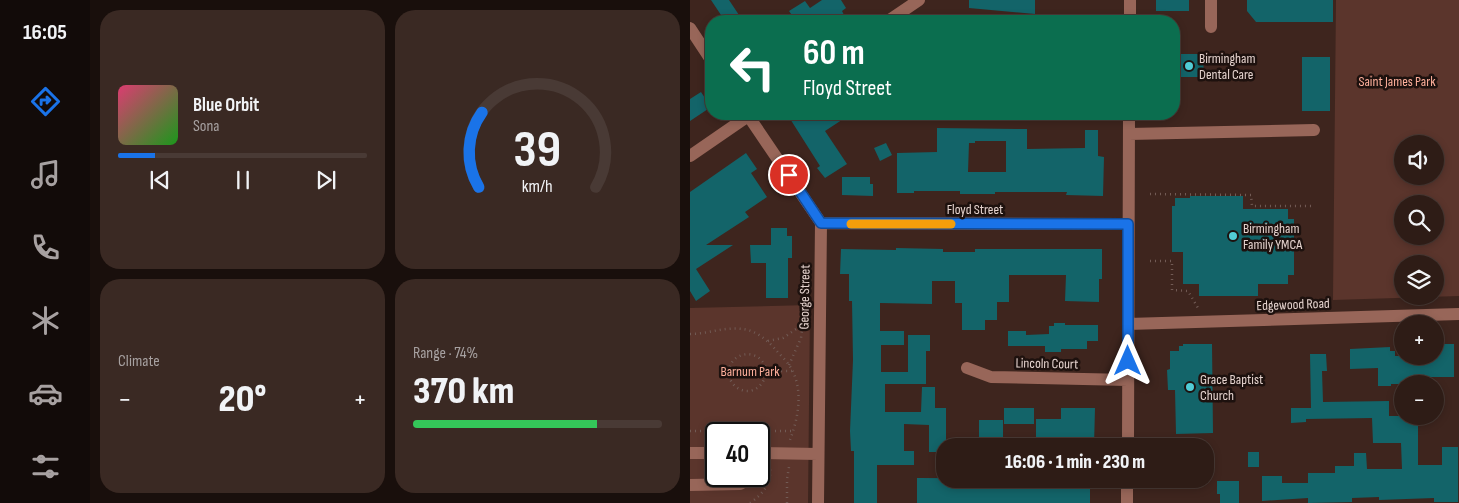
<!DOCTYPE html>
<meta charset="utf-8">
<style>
:root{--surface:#2e1c16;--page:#3a2923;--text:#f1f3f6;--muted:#a7a1a1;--line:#493a35;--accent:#1a73e8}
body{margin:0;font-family:"Sofia Sans Condensed",sans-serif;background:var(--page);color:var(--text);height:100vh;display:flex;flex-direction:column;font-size:19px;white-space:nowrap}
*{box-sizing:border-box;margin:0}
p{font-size:16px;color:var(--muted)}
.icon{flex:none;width:28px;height:28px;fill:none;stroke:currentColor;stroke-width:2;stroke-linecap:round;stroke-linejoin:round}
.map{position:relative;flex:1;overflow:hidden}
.sheet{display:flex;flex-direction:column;gap:10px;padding:10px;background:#190f0c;width:600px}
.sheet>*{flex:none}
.banner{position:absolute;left:15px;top:15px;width:475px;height:105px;border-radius:20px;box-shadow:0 2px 8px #0003,0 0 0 1px var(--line);background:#0b6e4f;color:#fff;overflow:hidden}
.controls{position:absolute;left:704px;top:135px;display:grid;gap:10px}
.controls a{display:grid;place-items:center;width:50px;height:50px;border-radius:50%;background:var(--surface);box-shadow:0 2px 8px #0003,0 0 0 1px var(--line);font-size:25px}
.speed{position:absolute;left:15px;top:422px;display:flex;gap:10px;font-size:25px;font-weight:700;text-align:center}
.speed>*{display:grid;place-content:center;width:65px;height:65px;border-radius:50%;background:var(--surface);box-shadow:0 2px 8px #0003,0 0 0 1px var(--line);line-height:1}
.speed .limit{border:2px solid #111;border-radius:8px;background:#fff;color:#111}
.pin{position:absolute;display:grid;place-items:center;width:42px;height:42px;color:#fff;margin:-21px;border:2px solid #fff;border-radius:50%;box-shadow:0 1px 5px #0007}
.me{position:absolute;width:55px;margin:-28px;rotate:0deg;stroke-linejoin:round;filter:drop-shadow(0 0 4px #0008)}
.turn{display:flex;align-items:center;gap:18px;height:105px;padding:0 15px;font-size:22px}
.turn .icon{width:65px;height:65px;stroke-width:2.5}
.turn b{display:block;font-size:35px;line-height:42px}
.big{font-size:38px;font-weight:800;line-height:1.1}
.sheet .widget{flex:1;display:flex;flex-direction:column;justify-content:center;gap:8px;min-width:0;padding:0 18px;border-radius:20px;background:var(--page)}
.sheet .dial{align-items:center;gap:0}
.dial svg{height:130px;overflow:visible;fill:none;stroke:var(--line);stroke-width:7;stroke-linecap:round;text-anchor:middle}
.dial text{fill:var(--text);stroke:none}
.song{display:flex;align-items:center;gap:15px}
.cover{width:60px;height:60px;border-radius:8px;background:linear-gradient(135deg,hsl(340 70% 55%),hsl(120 70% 35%))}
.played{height:5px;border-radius:2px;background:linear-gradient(90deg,var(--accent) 15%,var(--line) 15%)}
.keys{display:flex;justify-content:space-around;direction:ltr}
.heat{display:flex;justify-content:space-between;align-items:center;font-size:28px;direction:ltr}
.charge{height:8px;border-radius:4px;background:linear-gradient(90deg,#34c759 74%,var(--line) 0)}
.sheet .tiles{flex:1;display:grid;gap:10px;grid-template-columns:repeat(2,1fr)}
.trip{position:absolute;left:246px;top:438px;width:278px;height:50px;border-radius:20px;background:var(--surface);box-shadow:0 2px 8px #0003,0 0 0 1px var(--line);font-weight:800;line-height:50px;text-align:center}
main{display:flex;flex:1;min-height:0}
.menu{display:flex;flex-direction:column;width:90px;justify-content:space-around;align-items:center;background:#120b09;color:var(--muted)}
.menu .icon{width:35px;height:35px}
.menu .selected{color:var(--accent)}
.menu b{font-size:22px;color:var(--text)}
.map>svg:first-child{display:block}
.green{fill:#5b352c;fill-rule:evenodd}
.building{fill:#136469;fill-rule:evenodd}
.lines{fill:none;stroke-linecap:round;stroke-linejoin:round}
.path{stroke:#725b55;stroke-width:2.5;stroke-dasharray:1 4;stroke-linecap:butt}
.minor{stroke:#986659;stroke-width:12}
.route-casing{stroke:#114b97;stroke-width:12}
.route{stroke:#1a73e8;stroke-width:9}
.slow{stroke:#f59e0b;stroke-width:9}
.poi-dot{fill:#51ccd5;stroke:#1d110e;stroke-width:2}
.labels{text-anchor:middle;stroke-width:5;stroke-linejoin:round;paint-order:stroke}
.poi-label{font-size:14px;fill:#e6d4cf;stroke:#1d110e;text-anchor:start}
.park-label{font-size:14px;fill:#ffb09c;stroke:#1d110e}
.street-label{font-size:14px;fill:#e6d4cf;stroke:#1d110e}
</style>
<main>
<nav class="menu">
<b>16:05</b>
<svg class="icon selected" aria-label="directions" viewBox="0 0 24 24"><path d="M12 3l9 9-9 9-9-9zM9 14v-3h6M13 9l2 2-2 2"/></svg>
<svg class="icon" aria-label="music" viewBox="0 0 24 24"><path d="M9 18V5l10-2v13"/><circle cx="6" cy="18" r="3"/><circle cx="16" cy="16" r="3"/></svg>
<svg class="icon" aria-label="phone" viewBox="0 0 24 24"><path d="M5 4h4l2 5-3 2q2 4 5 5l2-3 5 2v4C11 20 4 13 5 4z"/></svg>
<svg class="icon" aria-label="climate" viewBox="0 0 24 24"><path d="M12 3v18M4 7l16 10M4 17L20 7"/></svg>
<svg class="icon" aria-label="car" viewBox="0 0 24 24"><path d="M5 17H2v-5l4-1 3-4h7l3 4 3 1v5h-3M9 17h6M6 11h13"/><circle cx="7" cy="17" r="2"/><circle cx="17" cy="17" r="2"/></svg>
<svg class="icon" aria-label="filters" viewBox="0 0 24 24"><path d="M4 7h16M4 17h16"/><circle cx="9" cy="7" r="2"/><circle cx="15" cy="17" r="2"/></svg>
</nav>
<section class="sheet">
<div class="tiles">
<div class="widget">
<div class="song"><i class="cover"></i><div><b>Blue Orbit</b><p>Sona</p></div></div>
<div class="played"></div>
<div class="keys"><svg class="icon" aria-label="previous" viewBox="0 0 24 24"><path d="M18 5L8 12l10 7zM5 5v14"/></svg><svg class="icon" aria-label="pause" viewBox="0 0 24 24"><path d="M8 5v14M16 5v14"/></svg><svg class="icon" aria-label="next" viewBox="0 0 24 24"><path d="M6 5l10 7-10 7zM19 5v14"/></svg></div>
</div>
<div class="widget dial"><svg viewBox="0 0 100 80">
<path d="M14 69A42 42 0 1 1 86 69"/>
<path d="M14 69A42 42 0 0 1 16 23" stroke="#1a73e8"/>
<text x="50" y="56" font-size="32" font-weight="700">39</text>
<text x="50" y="72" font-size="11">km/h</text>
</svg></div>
<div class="widget"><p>Climate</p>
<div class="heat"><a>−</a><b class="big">20°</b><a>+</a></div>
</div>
<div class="widget"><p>Range · 74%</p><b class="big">370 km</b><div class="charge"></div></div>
</div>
</section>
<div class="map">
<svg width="769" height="503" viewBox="0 0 769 503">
<rect width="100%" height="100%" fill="#3e251e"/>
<path class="green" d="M646 0H769V296L643 300ZM712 144H745V176H712ZM712 204H745V236H712ZM712 264H745V296H712Z
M120 305 118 503H0V308ZM26 434H69V476H26Z"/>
<path class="building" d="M21 0H39L53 21H35Z
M132 0H151L156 8 152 11 154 15 145 21H106L99 11 115 1 120 8Z
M279 0H345V14L279 8Z
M466 0H499V11H466Z
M557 0H643V22H566L557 11Z
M484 54H514L513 77H484Z
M612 57H640V111H612Z
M11 92 21 107 0 121V99Z
M97 114H161L135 131 157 164 135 178 127 168 130 166Z
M247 128 337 129V149L395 148V130H408V156L414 157 413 196 376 195 377 192H305V194H270V191H224V193H207V153L247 152ZM285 141H316V172H278L279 143H285Z
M196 143 202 155 190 161 184 148Z
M56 153 67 169 61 173 77 197 55 212 59 217 16 245H43L6 269 20 291 6 301 0 291V192Z
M152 177H180V184H183V196L152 195Z
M500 196H553V209H598V219H604V275H598V284H568V296H509V284H493V252H482V206H485V198H500Z
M81 228H97V236H102V258H98V298H76V263H61L60 245H81Z
M206 248 253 249V252H285V249H412V279H409V302L375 301 376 275H319V302H307V320H295V330H272V303H265V281H242V304L190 303V331H214V345H191V372H218V335H240V351H236V384H195V412H231L232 387H245V408H256V446H252V452H239V425L214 424V451H224V465H187V503H164V451H161L160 431 163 360 162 301H159V274H150L151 249 206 250Z
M364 323H375V325H408V341H397V349H371V352H355V346H318V331H336V335L359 334V326H364Z
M493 344H522L523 433 486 434 485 390H478L477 370 480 369V351H489V346H493Z
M745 344H764V377H735V379H729V384H701V386H688V368L660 369V349L700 347V351H705V356H745Z
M620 354H636L637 371H632L633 402 699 401V416H728V465H752V447H768V502H744V498L689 500V497L662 498V502L618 503V498L572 501V476H592V483H618V473H645V466H664V453H676L677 469H712L711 443H683L682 418 616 419V422L601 423V408H621Z
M314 408H344V424H314Z
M371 408H405L404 446H346V419H371Z
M289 420H313V446H289Z
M558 452H569V467H558Z
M227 478 400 479V503H227Z
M527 481H549V503H530V494H527Z"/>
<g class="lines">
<path class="path" d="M460 194 561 195 562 206H622
M460 261H482V290L498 291 508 308
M0 334C19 334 38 325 58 330 69 333 79 342 86 350 90 355 96 360 99 365 114 387 109 416 100 440
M78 341 93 338 112 325
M99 365 111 338 114 314
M77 371C69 406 32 389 40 366 45 353 63 350 72 361 74 363 76 368 77 371H102
M0 431H103
M60 503C73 494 82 483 80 467
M97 503V479L99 467"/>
<path class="minor" d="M521 0V27
M198 21 229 0
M440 21V0
M0 28 21 60
M57 114 131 223 128 503
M439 134 624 130
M0 156 61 114
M131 223 438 224
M438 324 769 314
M277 368 301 377 438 380
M438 446 439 114
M0 453H26
M69 453 128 454
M0 485 50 484 57 480 59 476
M437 503V479"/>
</g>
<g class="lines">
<defs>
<path id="route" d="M99 175 131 223 438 224V361"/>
</defs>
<use href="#route" class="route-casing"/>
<use href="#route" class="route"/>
<path class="slow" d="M161 224H261"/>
</g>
<g class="poi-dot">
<circle cx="499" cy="66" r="5"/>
<circle cx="543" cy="236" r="5"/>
<circle cx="500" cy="387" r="5"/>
</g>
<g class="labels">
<g class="poi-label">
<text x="509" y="63">Birmingham<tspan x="509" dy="16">Dental Care</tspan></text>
<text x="553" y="233">Birmingham<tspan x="553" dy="16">Family YMCA</tspan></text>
<text x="510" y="384">Grace Baptist<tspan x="510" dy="16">Church</tspan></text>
</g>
<g class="park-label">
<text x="707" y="86">Saint James Park</text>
<text x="60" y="376">Barnum Park</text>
</g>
<g class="street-label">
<text x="285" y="214">Floyd Street</text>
<text transform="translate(114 297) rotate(-89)" y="5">George Street</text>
<text transform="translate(603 304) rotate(-2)" y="5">Edgewood Road</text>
<text transform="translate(357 363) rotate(1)" y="5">Lincoln Court</text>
</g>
</g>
</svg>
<div class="controls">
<a><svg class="icon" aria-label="sound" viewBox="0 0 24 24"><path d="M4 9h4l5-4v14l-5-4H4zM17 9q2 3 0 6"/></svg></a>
<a><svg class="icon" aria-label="search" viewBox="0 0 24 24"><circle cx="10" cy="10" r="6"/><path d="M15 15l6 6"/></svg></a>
<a><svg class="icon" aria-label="layers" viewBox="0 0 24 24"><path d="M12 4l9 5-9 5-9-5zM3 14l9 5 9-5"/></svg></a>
<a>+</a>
<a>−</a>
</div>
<div class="speed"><div class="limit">40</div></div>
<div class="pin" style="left:99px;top:175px;background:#d93025"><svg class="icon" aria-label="arrive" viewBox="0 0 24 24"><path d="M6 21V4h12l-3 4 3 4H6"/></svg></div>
<svg class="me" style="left:438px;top:361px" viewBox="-20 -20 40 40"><path d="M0-17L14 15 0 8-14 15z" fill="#1a73e8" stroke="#fff" stroke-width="4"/></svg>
<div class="trip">16:06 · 1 min · 230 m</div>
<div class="banner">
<div class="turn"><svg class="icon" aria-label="left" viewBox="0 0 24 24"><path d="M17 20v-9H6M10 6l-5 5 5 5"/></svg><div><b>60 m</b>Floyd Street</div></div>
</div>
</div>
</main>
